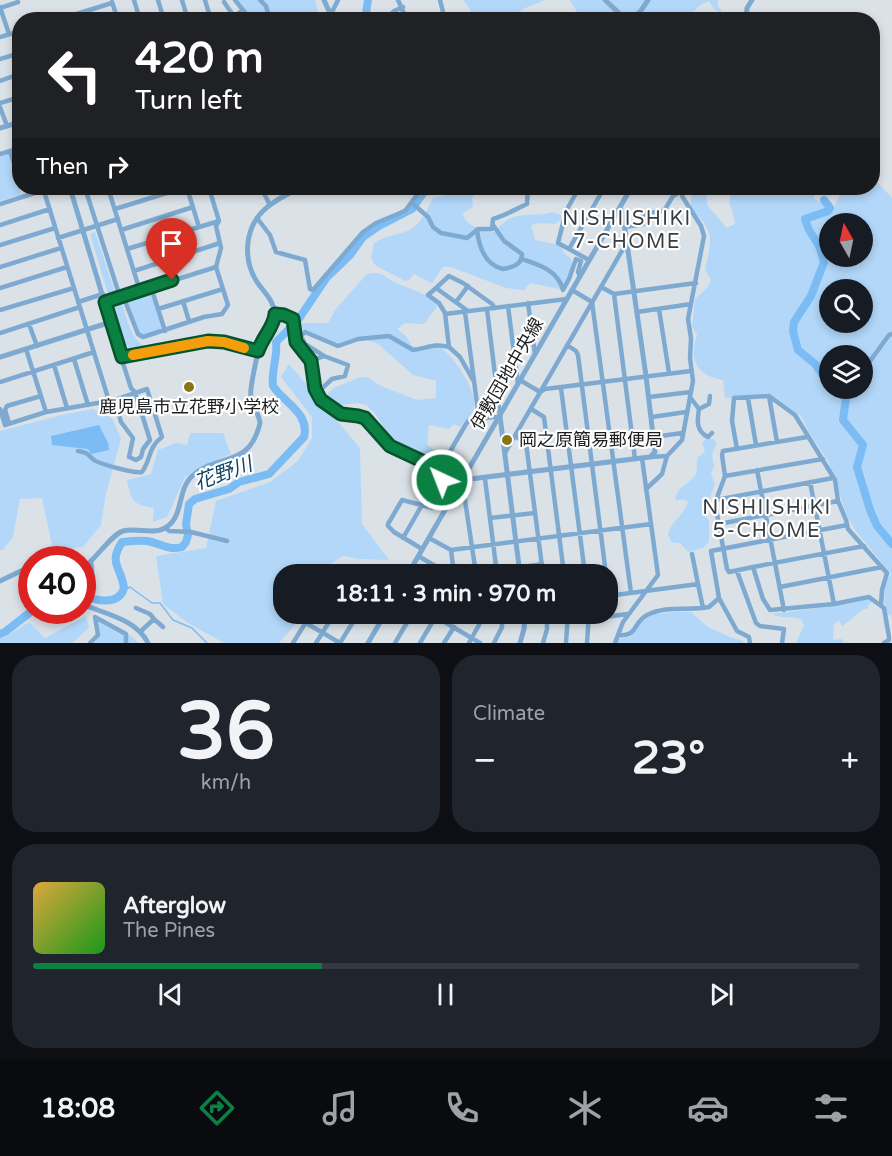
<!DOCTYPE html>
<meta charset="utf-8">
<style>
:root{--surface:#171b24;--page:#20242c;--text:#f1f3f6;--muted:#9ea1a6;--line:#363941;--accent:#0b8043}
body{margin:0;font-family:"Varela Round","Noto Sans JP",sans-serif;background:var(--page);color:var(--text);height:100vh;display:flex;flex-direction:column;font-size:22px;white-space:nowrap}
*{box-sizing:border-box;margin:0}
p{font-size:20px;color:var(--muted)}
.icon{flex:none;width:33px;height:33px;fill:none;stroke:currentColor;stroke-width:2;stroke-linecap:round;stroke-linejoin:round}
.map{position:relative;height:643px;overflow:hidden}
.drawer{display:flex;flex-direction:column;gap:12px;padding:12px;background:#0d0f14;flex:1}
.drawer>*{flex:none}
.banner{position:absolute;left:12px;top:12px;width:868px;height:183px;border-radius:24px;box-shadow:0 3px 9px #0003;background:#202124;color:#fff;overflow:hidden}
.needle{width:39px;rotate:351deg}
.controls{position:absolute;left:819px;top:213px;display:grid;gap:12px}
.controls a{display:grid;place-items:center;width:54px;height:54px;border-radius:50%;background:var(--surface);box-shadow:0 3px 9px #0003;font-size:30px}
.speed{position:absolute;left:18px;top:546px;display:flex;gap:12px;font-size:30px;font-weight:700;text-align:center}
.speed>*{display:grid;place-content:center;width:78px;height:78px;border-radius:50%;background:var(--surface);box-shadow:0 3px 9px #0003;line-height:1}
.speed .limit{border:9px solid #d22;background:#fff;color:#111}
.pin{position:absolute;display:grid;place-items:center;width:51px;height:51px;color:#fff;margin:-62px -26px;border-radius:50% 50% 50% 0;rotate:-45deg;box-shadow:0 0 6px #0007}
.pin .icon{rotate:45deg}
.me{position:absolute;width:66px;margin:-33px;rotate:317deg;stroke-linejoin:round;filter:drop-shadow(0 0 4px #0008)}
.turn{display:flex;align-items:center;gap:21px;height:126px;padding:0 24px;font-size:27px}
.turn .icon{width:78px;height:78px;stroke-width:2.5}
.turn b{display:block;font-size:42px;line-height:51px}
.then{display:flex;align-items:center;height:57px;padding:0 24px;background:#0003;gap:12px;font-size:22px}
.big{font-size:45px;font-weight:800;line-height:1.1}
.drawer .tile{flex:1;display:flex;flex-direction:column;justify-content:center;gap:9px;min-width:0;padding:0 21px;border-radius:24px;background:var(--page)}
.drawer .dial{align-items:center;gap:0}
.dial b{font-size:78px;line-height:1}
.song{display:flex;align-items:center;gap:18px}
.cover{width:72px;height:72px;border-radius:9px;background:linear-gradient(135deg,hsl(40 70% 55%),hsl(120 70% 35%))}
.played{height:6px;border-radius:3px;background:linear-gradient(90deg,var(--accent) 35%,var(--line) 35%)}
.keys{display:flex;justify-content:space-around;direction:ltr}
.heat{display:flex;justify-content:space-between;align-items:center;font-size:33px;direction:ltr}
.drawer .tiles{flex:1;display:grid;gap:12px;grid-template-columns:1fr 1fr}
.tile:last-child{grid-column:span 2}
.trip{position:absolute;left:273px;top:564px;width:345px;height:60px;border-radius:24px;background:var(--surface);box-shadow:0 3px 9px #0003;font-weight:800;line-height:60px;text-align:center}
.menu{display:flex;height:96px;justify-content:space-around;align-items:center;background:#090b0e;color:var(--muted)}
.menu .icon{width:42px;height:42px}
.menu .selected{color:var(--accent)}
.menu b{font-size:27px;color:var(--text)}
.map>svg:first-child{display:block}
.green{fill:#b2d7f9;fill-rule:evenodd}
.water{fill:#7bbcf4}
.lines{fill:none;stroke-linecap:round;stroke-linejoin:round}
.stream{stroke:#7bbcf4;stroke-width:1.5}
.river{stroke:#7bbcf4;stroke-width:8}
.minor{stroke:#7eaad1;stroke-width:4.5}
.tertiary{stroke:#7eaad1;stroke-width:5}
.route-casing{stroke:#07532c;stroke-width:15}
.route{stroke:#0b8043;stroke-width:10}
.slow{stroke:#f59e0b;stroke-width:10}
.poi-dot{fill:#897518;stroke:#fff;stroke-width:2}
.labels{text-anchor:middle;stroke-width:4.5;stroke-linejoin:round;paint-order:stroke}
.street-label{font-size:18px;fill:#1c1e20;stroke:#fff}
.poi-label{font-size:18px;fill:#1c1e20;stroke:#fff}
.neighbourhood-label{font-size:20px;letter-spacing:1.5px;fill:#383d41;stroke:#fff}
.water-label{font-size:20px;font-style:italic;fill:#114266;stroke:#fff}
</style>
<div class="map">
<svg width="892" height="643" viewBox="0 0 892 643">
<rect width="100%" height="100%" fill="#dbe2e7"/>
<path class="green" d="M237 0H315L320 19H253Z
M463 0H545L523 9 507 19 471 20 470 9Z
M570 0H718V6L721 10V13L714 9 709 1 700 5 687 19H581Z
M7 153 9 155 21 193 19 195 0 201V156Z
M873 177 892 198V616L886 614C884 598 882 588 891 574L855 530 847 516 828 461 810 434 801 416 771 395 725 398 723 380C697 376 688 360 697 335L692 326 695 299 707 288 711 280 705 270C707 258 712 245 709 233 702 211 683 216 694 188H707V205L727 228 735 224C734 206 724 207 734 188H814V198L832 211 841 193 847 188H873ZM830 224H862V256H830ZM830 290H862V322H830ZM830 356H862V388H830Z
M463 188H478L472 198 473 207 463 213C465 227 482 229 494 232 499 227 504 222 509 219 521 212 538 217 552 212L561 215V219L555 224 540 223 531 225 535 240 560 245 564 253 571 259C574 271 567 280 560 289L530 283 524 290 506 288 451 267H443L432 283 414 274 409 280 405 281 375 265 371 258 374 243C383 237 391 236 401 233 419 229 426 213 433 198 445 194 453 197 463 188Z
M95 232 115 292 114 294H108L90 234Z
M376 273C384 274 387 278 394 282 410 289 425 292 438 305L424 324 405 323 397 329 406 336 412 346 422 349 439 345C453 357 480 391 473 411 472 414 467 419 465 422L462 423 461 427 454 424 449 429 429 425 427 444 444 459 443 464H440L415 451 393 442 374 412 366 405 357 403 335 406 324 397 334 388 358 378 367 377 381 386 417 400 436 398V381L413 375 378 344 357 337 337 345 317 335 301 332 297 329 303 323H328L335 310 367 274Z
M148 290 151 292 162 329 143 336 139 333 125 299Z
M121 301C127 316 130 341 147 347L132 349 124 344 112 305Z
M289 364 360 448 362 524 389 560 359 559 343 556 314 574H284V614H302L299 620 279 643H224L188 623 163 604 156 556 206 548 216 501 270 482 298 461 312 438V417L281 377Z
M93 409 112 418 121 439 106 494 101 525 83 547 53 550 42 498 20 499 13 537 3 550H0V431L66 414Z
M190 433H223L231 454 201 467 185 477 167 517 153 522 154 508C132 504 131 501 127 480L151 474 158 450 176 443 187 445Z
M707 438 713 439 717 443 712 454 714 466 711 474 715 484 704 513 709 521V542L703 548 688 552 680 543 671 542 668 534C671 521 684 515 688 502L685 500H675C678 484 693 483 696 473 699 463 692 460 705 452L702 443Z
M870 599 872 602 869 604 868 608C857 610 852 621 842 626L839 620 834 624 833 640 842 639 844 643H796L804 625 801 619C790 616 782 619 772 614L826 607Z
M676 612H691L708 627 730 637 741 640 745 643H616L618 639 630 637 643 619 655 614Z
M86 616 89 628 72 643H0V638H4L29 622 45 638Z
M97 620 133 637 138 643H95L96 640Z"/>
<path class="water" d="M99 425 108 443 109 450 91 454 88 449 52 445 51 436Z"/>
<g class="lines">
<path class="stream" d="M123 591 130 587 152 603H160L173 620 192 628 207 643"/>
<path class="river" d="M365 20 368 0
M824 200 830 208 828 211 805 219 809 230 819 246 824 262 811 296 794 322 793 331 798 350 815 364 830 385
M833 388 846 398 843 420 863 445 857 467 870 510 877 526 892 544
M82 595C97 601 119 606 124 588 121 566 108 564 122 542 131 541 138 540 147 541 160 543 168 551 182 547L186 542 188 535 186 524 189 504 195 499 229 489 239 482 269 474 304 437C310 413 284 403 273 386 271 371 278 356 276 342L298 320 327 277 350 255 363 237 379 226 412 209 424 192 433 188
M0 634 5 632 33 610"/>
<path class="minor" d="M134 0 140 20
M158 0 164 20
M182 0 188 20
M205 0 211 20
M235 0 251 20
M260 0 266 6 270 20
M398 0 407 20
M440 0 445 20
M112 2 118 20
M224 2 233 15H236L243 10
M0 7 9 34
M0 8 18 2
M331 14 338 0
M57 20 112 3
M385 20 394 11 403 7
M0 37 20 31
M0 59 20 53
M0 81 20 74
M0 103 20 97
M0 107 7 126
M10 151 20 182
M0 154 20 148
M43 188 109 401
M85 188 120 297
M108 188 140 291
M187 188 199 227
M261 188 270 205
M579 188 566 211 558 243 589 260
M412 203 428 217 433 227 441 233 467 238 478 229H492L493 219C504 216 516 209 527 204L528 188
M0 204 44 190
M115 209 183 188
M257 218 270 235 276 252 305 260 310 289 313 290 363 232 376 223 405 211 422 188
M0 225 50 209
M625 227 644 224 642 214 664 211 673 196 680 192
M121 230 193 207
M477 230C479 247 485 265 503 269 513 267 522 265 522 254L504 241 493 225
M58 238 118 219
M0 245 55 228
M127 249 219 221
M569 249 604 188
M522 259C539 265 558 270 563 290L569 279 576 259 581 261 578 272 580 276
M0 267 61 248
M134 271 220 243
M151 287 165 331
M601 287 614 294 696 283
M0 288 67 267
M436 288 428 295 439 303 445 313 449 347 460 357 473 380
M572 290 592 302
M614 294 635 459
M123 296 138 334 143 337 204 317 222 314 228 305 216 267 221 248 216 226 219 221 209 188
M183 301 189 321
M78 302 103 294
M105 302 216 267
M456 302 468 286
M592 302 631 593
M528 303 535 354
M508 306 518 384
M158 309 223 289
M659 309 669 373
M0 310 74 288
M468 311 436 288 449 276 463 283 492 304 495 308
M465 312 479 419 500 416 487 309
M637 312 691 304
M445 314 567 299
M29 324 37 346
M0 333 80 307
M294 337 324 356
M305 344 301 336 305 332 338 346 358 339 389 336 413 350C428 348 434 343 449 347
M567 345 576 351 578 355 606 574
M26 349 46 412
M74 359 88 405
M311 361 324 356 348 365 345 376 332 379 317 393
M54 365 67 408
M862 372 889 335 892 334
M520 380 540 392 545 389 691 371
M0 382 94 352
M561 388 585 574
M849 393 852 388
M769 396 777 442
M649 397 691 392
M690 397 699 409C697 421 696 431 708 437L712 433
M748 398 756 445
M115 400 121 422 133 438 129 457 136 460 141 457 143 449 150 440 135 392 131 388 121 357
M0 409 5 425 46 412 115 400 147 389 162 437C148 447 151 460 142 472 135 474 100 464 94 460 88 455 87 452 78 451
M531 409 544 417 564 574
M699 409 709 404 710 396
M652 417 686 412
M9 423 5 410 7 406 41 396
M515 436 526 443 543 574
M654 437 682 433
M807 437 723 451 722 455 725 476 715 503 727 569 729 572 753 567 763 599 770 610 834 604 869 597 884 608 889 637V640L884 643
M737 449 732 421 734 398 769 396 795 415 835 480 838 501 846 520 848 529 887 573 882 590 881 605
M505 453 627 242
M650 457 667 456 682 440 693 381 690 358 691 338 688 319 704 236 701 226 682 196 685 188
M757 470 784 610
M466 474 448 459V455L466 424 469 420 479 419
M725 476 823 459
M485 479 497 574
M462 480 476 574
M810 482 834 604
M646 489 662 474 667 456
M716 500 833 478
M490 518 535 513
M719 524 838 501
M166 528 169 531 191 532 227 541
M403 538 422 505
M429 538 451 550 651 524
M422 549 394 532 388 526V524L402 500 433 508 440 505
M451 550 454 574
M692 554 698 584
M418 556 446 572 454 574
M91 562 94 589
M753 567 864 546
M497 571 542 564
M737 571 756 623 760 626 784 629 782 643
M608 585 609 596
M780 587 882 567
M608 596 698 584 703 608
M136 608 150 614 154 619 140 632
M431 614 480 643
M438 618 473 614
M154 619 163 627
M589 619 628 614
M306 623 340 643 358 614
M618 635 623 622 658 575 642 458
M90 643 98 635 95 617 126 634V643
M293 643 311 614
M316 643 334 614
M395 643 412 614
M420 643 436 616
M444 643 454 627
M469 643 480 623 481 614
M494 643 502 627V614
M543 643 547 629V614
M566 643 568 614
M587 643 589 614
M615 643 618 635C638 637 633 622 647 615 667 605 689 611 709 607L719 598
M750 643 749 637 737 631 719 598 711 551 847 525"/>
<path class="tertiary" d="M324 0 333 20
M605 0 620 14 632 17 640 12 648 0
M746 20 747 8 752 0
M0 128 20 122
M70 188 121 357 208 341 224 342 258 351
M275 314 284 315 293 319 295 342 311 361 315 389 321 400 341 414 358 416 365 418 390 446 423 460 435 467 440 473 442 480 438 501 445 509
M0 357 111 322
M500 416 520 574
M462 480 650 457 655 452 646 376 623 216 620 207
M82 569C95 560 112 534 123 531 137 527 156 536 168 526 183 515 178 490 191 477 217 452 249 470 260 423 259 414 253 406 251 397 249 390 258 350 261 343 265 333 275 325 275 314 274 301 264 292 257 282 243 260 244 229 264 210 274 200 287 195 299 188
M408 574 631 188
M0 581 23 570 32 569
M82 604C105 614 136 619 148 643
M368 643 385 614
M520 643 524 629 525 614"/>
</g>
<g class="lines">
<defs>
<path id="route" d="M172 280 105 302 122 357 208 341 224 342 258 351C262 338 274 327 275 314L284 315 293 319 296 342 311 361 315 389 321 400 341 414 358 416 365 418 390 446 435 467 440 473 442 480"/>
</defs>
<use href="#route" class="route-casing"/>
<use href="#route" class="route"/>
<path class="slow" d="M133 355 208 341 224 342 244 348"/>
</g>
<g class="poi-dot">
<circle cx="189" cy="387" r="6"/>
<circle cx="507" cy="440" r="6"/>
</g>
<g class="labels">
<g class="street-label">
<text transform="translate(507 374) rotate(-60)" y="6">伊敷団地中央線</text>
</g>
<g class="poi-label">
<text x="189" y="413">鹿児島市立花野小学校</text>
<text x="519" y="446" text-anchor="start">岡之原簡易郵便局</text>
</g>
<g class="neighbourhood-label">
<text x="627" y="225">NISHIISHIKI<tspan x="627" dy="23">7-CHOME</tspan></text>
<text x="767" y="514">NISHIISHIKI<tspan x="767" dy="23">5-CHOME</tspan></text>
</g>
<g class="water-label">
<text transform="translate(223 473) rotate(-20)" y="7">花野川</text>
</g>
</g>
</svg>
<div class="controls">
<a><svg class="needle" viewBox="-14 -14 28 28"><path d="M0-13l5 13h-10z" fill="#e53935"/><path d="M0 13l5-13h-10z" fill="#9ea1a6"/></svg></a>
<a><svg class="icon" aria-label="search" viewBox="0 0 24 24"><circle cx="10" cy="10" r="6"/><path d="M15 15l6 6"/></svg></a>
<a><svg class="icon" aria-label="layers" viewBox="0 0 24 24"><path d="M12 4l9 5-9 5-9-5zM3 14l9 5 9-5"/></svg></a>
</div>
<div class="speed"><div class="limit">40</div></div>
<div class="pin" style="left:172px;top:280px;background:#d93025"><svg class="icon" aria-label="arrive" viewBox="0 0 24 24"><path d="M6 21V4h12l-3 4 3 4H6"/></svg></div>
<svg class="me" style="left:442px;top:480px" viewBox="-20 -20 40 40"><circle r="17" fill="#0b8043" stroke="#fff" stroke-width="3"/><path d="M0-11L8 9 0 5-8 9z" fill="#fff"/></svg>
<div class="trip">18:11 · 3 min · 970 m</div>
<div class="banner">
<div class="turn"><svg class="icon" aria-label="left" viewBox="0 0 24 24"><path d="M17 20v-9H6M10 6l-5 5 5 5"/></svg><div><b>420 m</b>Turn left</div></div>
<div class="then">Then<svg class="icon" aria-label="right" viewBox="0 0 24 24"><path d="M7 20v-9h11M14 6l5 5-5 5"/></svg></div>
</div>
</div>
<section class="drawer">
<div class="tiles">
<div class="tile dial"><b>36</b><p>km/h</p></div>
<div class="tile"><p>Climate</p>
<div class="heat"><a>−</a><b class="big">23°</b><a>+</a></div>
</div>
<div class="tile">
<div class="song"><i class="cover"></i><div><b>Afterglow</b><p>The Pines</p></div></div>
<div class="played"></div>
<div class="keys"><svg class="icon" aria-label="previous" viewBox="0 0 24 24"><path d="M18 5L8 12l10 7zM5 5v14"/></svg><svg class="icon" aria-label="pause" viewBox="0 0 24 24"><path d="M8 5v14M16 5v14"/></svg><svg class="icon" aria-label="next" viewBox="0 0 24 24"><path d="M6 5l10 7-10 7zM19 5v14"/></svg></div>
</div>
</div>
</section>
<nav class="menu">
<b>18:08</b>
<svg class="icon selected" aria-label="directions" viewBox="0 0 24 24"><path d="M12 3l9 9-9 9-9-9zM9 14v-3h6M13 9l2 2-2 2"/></svg>
<svg class="icon" aria-label="music" viewBox="0 0 24 24"><path d="M9 18V5l10-2v13"/><circle cx="6" cy="18" r="3"/><circle cx="16" cy="16" r="3"/></svg>
<svg class="icon" aria-label="phone" viewBox="0 0 24 24"><path d="M5 4h4l2 5-3 2q2 4 5 5l2-3 5 2v4C11 20 4 13 5 4z"/></svg>
<svg class="icon" aria-label="climate" viewBox="0 0 24 24"><path d="M12 3v18M4 7l16 10M4 17L20 7"/></svg>
<svg class="icon" aria-label="car" viewBox="0 0 24 24"><path d="M5 17H2v-5l4-1 3-4h7l3 4 3 1v5h-3M9 17h6M6 11h13"/><circle cx="7" cy="17" r="2"/><circle cx="17" cy="17" r="2"/></svg>
<svg class="icon" aria-label="filters" viewBox="0 0 24 24"><path d="M4 7h16M4 17h16"/><circle cx="9" cy="7" r="2"/><circle cx="15" cy="17" r="2"/></svg>
</nav>
